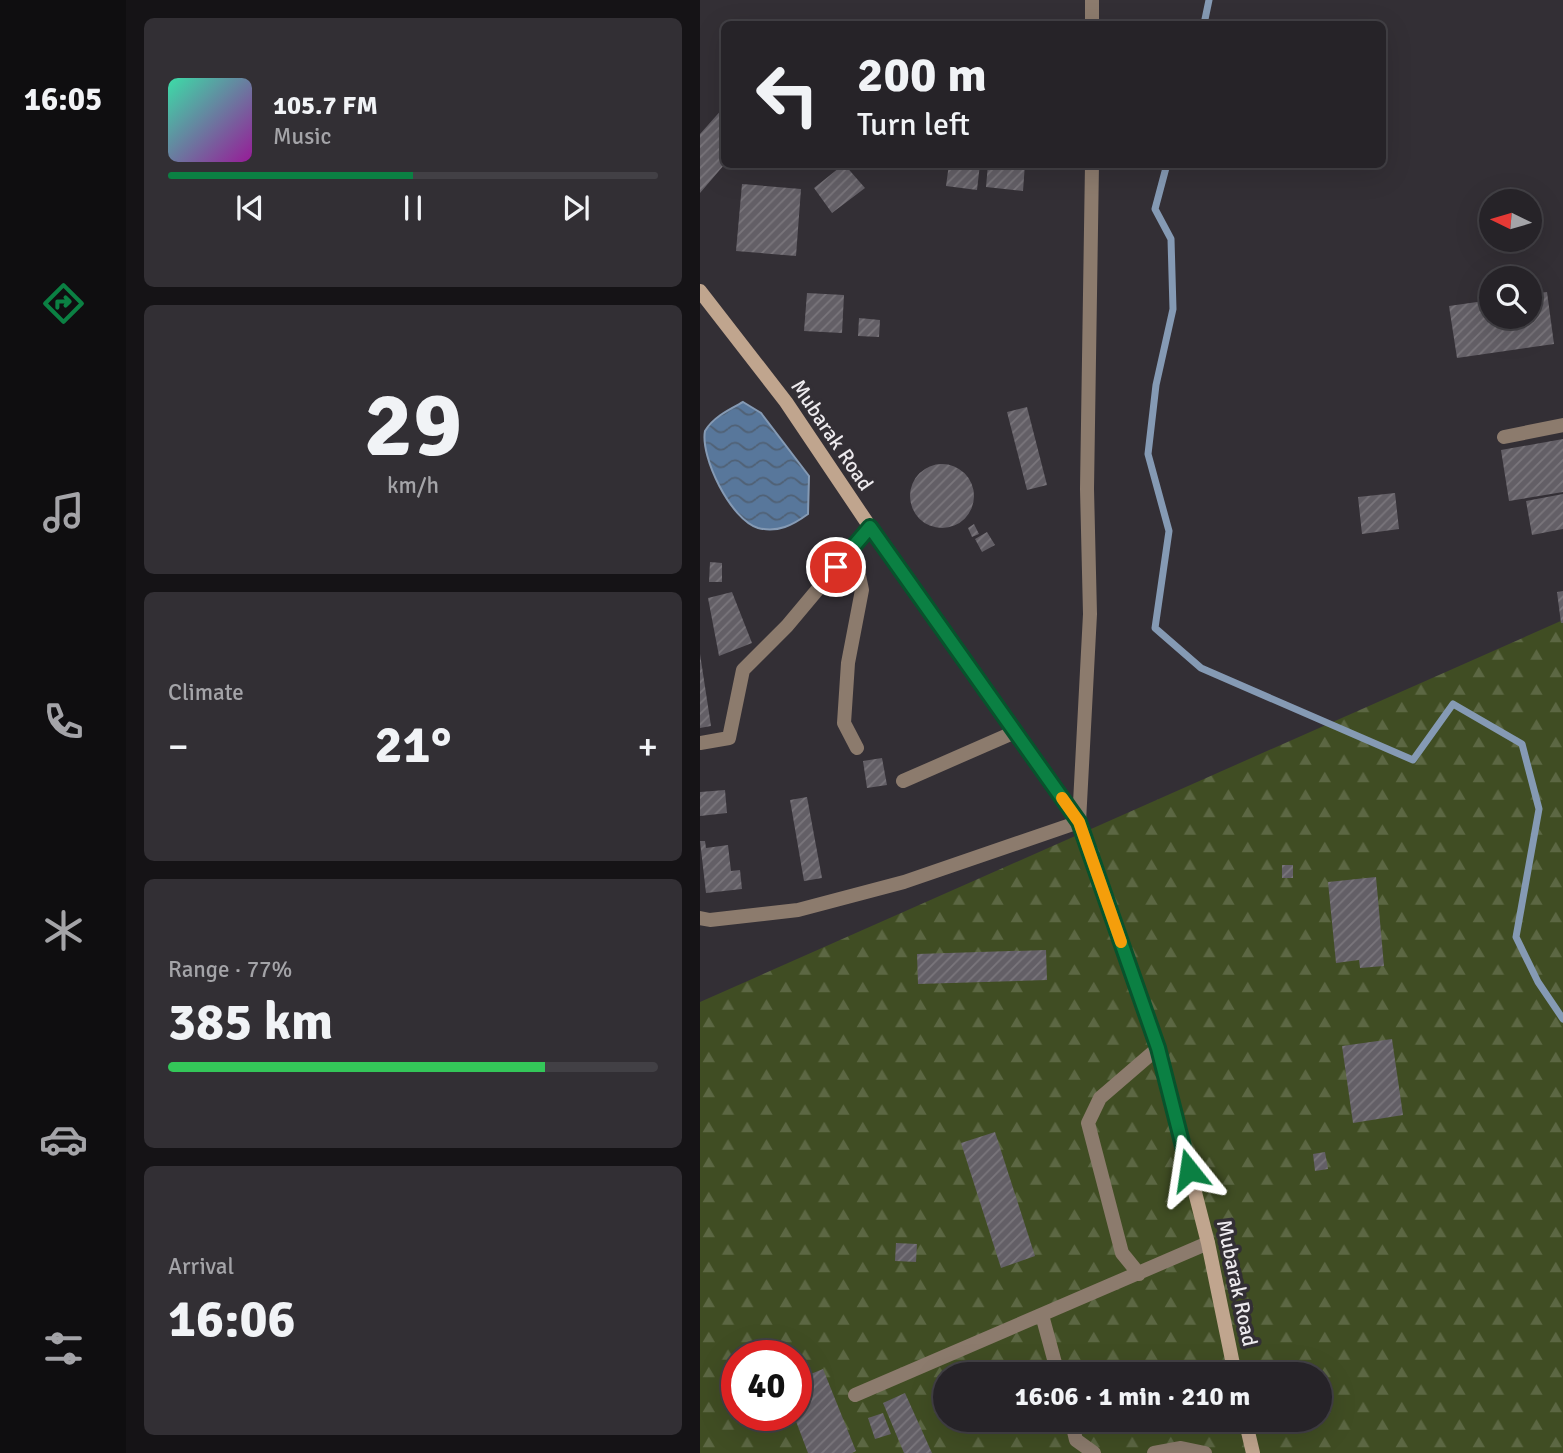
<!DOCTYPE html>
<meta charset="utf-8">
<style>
:root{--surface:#262328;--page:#322f34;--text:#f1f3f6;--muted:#a4a4a8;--line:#424045;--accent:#0b8043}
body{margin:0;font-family:Signika,sans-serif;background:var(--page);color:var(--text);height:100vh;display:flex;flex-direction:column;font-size:26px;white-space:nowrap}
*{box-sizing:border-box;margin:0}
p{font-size:23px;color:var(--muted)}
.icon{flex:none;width:38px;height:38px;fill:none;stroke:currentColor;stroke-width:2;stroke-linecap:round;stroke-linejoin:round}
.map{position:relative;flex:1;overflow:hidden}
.panel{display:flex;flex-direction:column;gap:18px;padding:18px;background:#151316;width:574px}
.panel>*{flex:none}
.banner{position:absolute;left:21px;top:21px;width:665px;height:147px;border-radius:10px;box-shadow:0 7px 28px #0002,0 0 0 2px var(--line);background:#262328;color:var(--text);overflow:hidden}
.needle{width:46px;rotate:275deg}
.fabs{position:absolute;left:779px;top:189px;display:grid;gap:14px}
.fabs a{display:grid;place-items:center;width:63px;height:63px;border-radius:50%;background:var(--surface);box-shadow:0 7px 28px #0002,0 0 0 2px var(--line);font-size:35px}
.speed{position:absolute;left:21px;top:1340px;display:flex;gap:14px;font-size:35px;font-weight:700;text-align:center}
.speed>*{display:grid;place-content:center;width:91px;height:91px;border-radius:50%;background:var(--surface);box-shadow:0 7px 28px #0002,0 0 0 2px var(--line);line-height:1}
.speed .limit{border:10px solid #d22;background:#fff;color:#111}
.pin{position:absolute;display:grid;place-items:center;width:60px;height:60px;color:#fff;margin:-30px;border:4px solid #fff;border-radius:50%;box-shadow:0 2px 7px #0007}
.me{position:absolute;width:77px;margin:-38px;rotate:345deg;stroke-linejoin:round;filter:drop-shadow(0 0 5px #0008)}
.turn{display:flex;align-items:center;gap:24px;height:147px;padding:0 21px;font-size:32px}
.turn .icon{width:91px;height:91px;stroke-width:2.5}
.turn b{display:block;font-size:49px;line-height:60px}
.big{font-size:52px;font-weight:700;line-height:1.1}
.panel .card{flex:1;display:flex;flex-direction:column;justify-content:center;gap:10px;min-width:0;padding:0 24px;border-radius:10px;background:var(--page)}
.panel .dial{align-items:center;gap:0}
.dial b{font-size:91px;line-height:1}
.song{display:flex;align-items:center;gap:21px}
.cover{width:84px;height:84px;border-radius:10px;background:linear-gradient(135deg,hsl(160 70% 55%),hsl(300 70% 35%))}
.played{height:7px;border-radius:4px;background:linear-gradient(90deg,var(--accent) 50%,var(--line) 50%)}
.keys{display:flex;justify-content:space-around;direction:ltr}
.heat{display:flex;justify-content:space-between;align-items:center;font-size:38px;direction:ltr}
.charge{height:10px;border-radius:5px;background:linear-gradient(90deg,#34c759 77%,var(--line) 0)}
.trip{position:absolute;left:233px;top:1362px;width:399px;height:70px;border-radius:35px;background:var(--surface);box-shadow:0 7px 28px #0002,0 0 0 2px var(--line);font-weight:700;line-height:70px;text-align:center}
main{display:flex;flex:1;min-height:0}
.dock{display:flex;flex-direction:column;width:126px;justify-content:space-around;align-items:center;background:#0f0e10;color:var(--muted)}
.dock .icon{width:49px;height:49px}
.dock .active{color:var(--accent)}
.dock b{font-size:32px;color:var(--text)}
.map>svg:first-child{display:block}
.forest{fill:url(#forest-firs);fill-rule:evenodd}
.water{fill:url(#water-waves);stroke:#859ab4;stroke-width:2}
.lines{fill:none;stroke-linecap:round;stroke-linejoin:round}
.stream{stroke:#859ab4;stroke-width:7}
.building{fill:url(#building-hatch)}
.street{stroke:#8c7b6d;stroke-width:14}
.secondary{stroke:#c0a58e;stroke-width:14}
.route-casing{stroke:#07532c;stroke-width:18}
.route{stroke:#0b8043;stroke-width:12}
.slow{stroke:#f59e0b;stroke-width:12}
.labels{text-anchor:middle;stroke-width:7;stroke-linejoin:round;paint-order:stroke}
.street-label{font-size:21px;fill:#edeaee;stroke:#332f35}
</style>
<main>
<nav class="dock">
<b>16:05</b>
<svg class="icon active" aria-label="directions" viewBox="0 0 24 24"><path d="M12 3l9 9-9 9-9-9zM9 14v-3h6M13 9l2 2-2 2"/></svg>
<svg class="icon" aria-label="music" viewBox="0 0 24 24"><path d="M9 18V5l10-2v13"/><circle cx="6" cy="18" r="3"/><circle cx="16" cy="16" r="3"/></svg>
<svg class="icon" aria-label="phone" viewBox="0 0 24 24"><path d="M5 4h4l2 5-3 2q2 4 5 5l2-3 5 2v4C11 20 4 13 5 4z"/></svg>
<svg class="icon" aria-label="climate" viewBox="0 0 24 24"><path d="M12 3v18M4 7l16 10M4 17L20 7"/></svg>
<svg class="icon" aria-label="car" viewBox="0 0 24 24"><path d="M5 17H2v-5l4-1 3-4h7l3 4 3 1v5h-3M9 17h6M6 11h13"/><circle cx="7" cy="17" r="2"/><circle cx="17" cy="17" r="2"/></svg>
<svg class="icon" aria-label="filters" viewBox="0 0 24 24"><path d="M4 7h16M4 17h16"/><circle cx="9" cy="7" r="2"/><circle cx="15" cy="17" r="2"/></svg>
</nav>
<section class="panel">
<div class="card">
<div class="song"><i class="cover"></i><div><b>105.7 FM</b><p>Music</p></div></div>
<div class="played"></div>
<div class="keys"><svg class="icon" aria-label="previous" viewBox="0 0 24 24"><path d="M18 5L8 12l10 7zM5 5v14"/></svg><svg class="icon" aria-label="pause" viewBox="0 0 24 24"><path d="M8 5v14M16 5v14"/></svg><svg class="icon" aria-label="next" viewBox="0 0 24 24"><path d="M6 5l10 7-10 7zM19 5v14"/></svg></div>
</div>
<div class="card dial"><b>29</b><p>km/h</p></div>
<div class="card"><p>Climate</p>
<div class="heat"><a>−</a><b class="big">21°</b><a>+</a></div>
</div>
<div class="card"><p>Range · 77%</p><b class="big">385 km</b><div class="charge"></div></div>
<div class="card"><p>Arrival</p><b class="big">16:06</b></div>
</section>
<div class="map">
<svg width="863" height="1453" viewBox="0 0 863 1453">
<defs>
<pattern id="forest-firs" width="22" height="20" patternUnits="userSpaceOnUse" patternTransform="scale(1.75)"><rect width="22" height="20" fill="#404d23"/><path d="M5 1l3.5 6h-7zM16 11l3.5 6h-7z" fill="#5c6743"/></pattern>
<pattern id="water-waves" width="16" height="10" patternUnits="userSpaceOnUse" patternTransform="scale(1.75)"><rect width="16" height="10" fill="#58779b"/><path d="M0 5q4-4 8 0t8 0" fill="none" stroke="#506175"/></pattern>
<pattern id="building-hatch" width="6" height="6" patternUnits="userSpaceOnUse" patternTransform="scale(1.75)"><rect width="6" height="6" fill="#635f66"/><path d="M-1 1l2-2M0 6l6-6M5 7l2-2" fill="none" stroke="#7a767c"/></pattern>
</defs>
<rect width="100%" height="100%" fill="#332f35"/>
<path class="forest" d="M863 620V1453H0V1002ZM37 1356H96V1416H37ZM245 1374H620V1419H245Z"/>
<path class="water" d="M43 402 61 413 109 476 108 514C93 525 78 533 58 528 31 520 0 457 5 431 13 417 30 409 43 402Z"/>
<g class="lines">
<path class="stream" d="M504 24 509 0
M467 164 455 209 471 239 473 309 456 385 448 454 469 531 455 628 501 668 713 760 753 704 822 744 839 809 816 937 838 982 863 1019"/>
</g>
<path class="building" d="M24 107V165L0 193V134Z
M144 164 165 188 132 213 114 188Z
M249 164H280L277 190 246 186Z
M288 164H325L323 191 286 187Z
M42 184 101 189 96 256 36 251Z
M847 292 854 344 757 358 749 306 791 300V317H830V294Z
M107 293 144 295 142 333 104 331Z
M159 318 180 320 179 337 158 336Z
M327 407 347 485 327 490 307 412Z
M863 439V492L809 501 801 450Z
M210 496a32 32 0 1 1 64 0a32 32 0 1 1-64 0Z
M695 493 699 529 662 534 658 497Z
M863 494V529L832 535 826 501Z
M274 524 279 534 272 537 268 528Z
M287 532 295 545 282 552 275 539Z
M10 562 22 563V582H9Z
M863 591V623H861L857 592Z
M32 592 52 643 19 656 8 598Z
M0 654 11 726 0 728Z
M182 758 187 785 167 788 163 761Z
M25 790 27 813 0 816V792Z
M107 797 122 878 104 881 90 800Z
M0 841H5L6 848 28 845 31 871 40 870 42 889 6 893Z
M582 865H593V878H582Z
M676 877 684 966 660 968 659 960 636 963 628 882Z
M346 950 347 980 218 984 217 954Z
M692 1039 703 1115 653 1123 642 1046Z
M295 1132 335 1256 301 1268 261 1143Z
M625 1152 628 1169 615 1171 613 1154Z
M196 1243 217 1244 216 1262 195 1261Z
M123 1369 156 1451 152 1453H108L94 1416H96V1380Z
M205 1393 232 1453H204L183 1403Z
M183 1413 191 1434 175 1439 168 1418Z"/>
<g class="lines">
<path class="street" d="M392 0V24
M804 437 863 425
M153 547 162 590 148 663 144 723 157 748
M0 743 29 738 43 670 87 626 170 527
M203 781 315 732
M0 918 10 920 98 910 204 882 379 822 390 614 387 489 392 164
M439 1274 422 1253 388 1123 400 1098 458 1048
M342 1315 358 1374
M155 1395 508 1243
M371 1419 376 1440 394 1453
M454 1453 481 1448 505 1453"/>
<path class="secondary" d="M0 291 86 402 170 527 379 822 458 1048 508 1243 535 1374
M545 1419 553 1453"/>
</g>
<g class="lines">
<defs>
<path id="route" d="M136 567 170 527 379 822 458 1048 489 1170"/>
</defs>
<use href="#route" class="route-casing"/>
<use href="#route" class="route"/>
<path class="slow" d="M362 798 379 822 421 942"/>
</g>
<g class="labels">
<g class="street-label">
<text transform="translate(132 435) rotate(56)" y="7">Mubarak Road</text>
<text transform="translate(537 1283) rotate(78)" y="7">Mubarak Road</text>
</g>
</g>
</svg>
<div class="fabs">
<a><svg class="needle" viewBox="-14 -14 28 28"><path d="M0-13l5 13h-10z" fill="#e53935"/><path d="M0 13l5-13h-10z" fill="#a4a4a8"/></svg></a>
<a><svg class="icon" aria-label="search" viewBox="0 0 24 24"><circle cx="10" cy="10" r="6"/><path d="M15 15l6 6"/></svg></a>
</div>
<div class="speed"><div class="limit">40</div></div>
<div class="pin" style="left:136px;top:567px;background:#d93025"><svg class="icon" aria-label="arrive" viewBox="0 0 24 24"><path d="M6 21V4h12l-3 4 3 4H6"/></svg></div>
<svg class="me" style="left:489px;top:1170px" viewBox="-20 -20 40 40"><path d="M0-17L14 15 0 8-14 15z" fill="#0b8043" stroke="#fff" stroke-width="4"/></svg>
<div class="trip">16:06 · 1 min · 210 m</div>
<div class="banner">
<div class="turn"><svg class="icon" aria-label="left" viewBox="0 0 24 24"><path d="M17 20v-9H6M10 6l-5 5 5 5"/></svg><div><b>200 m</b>Turn left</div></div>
</div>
</div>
</main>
